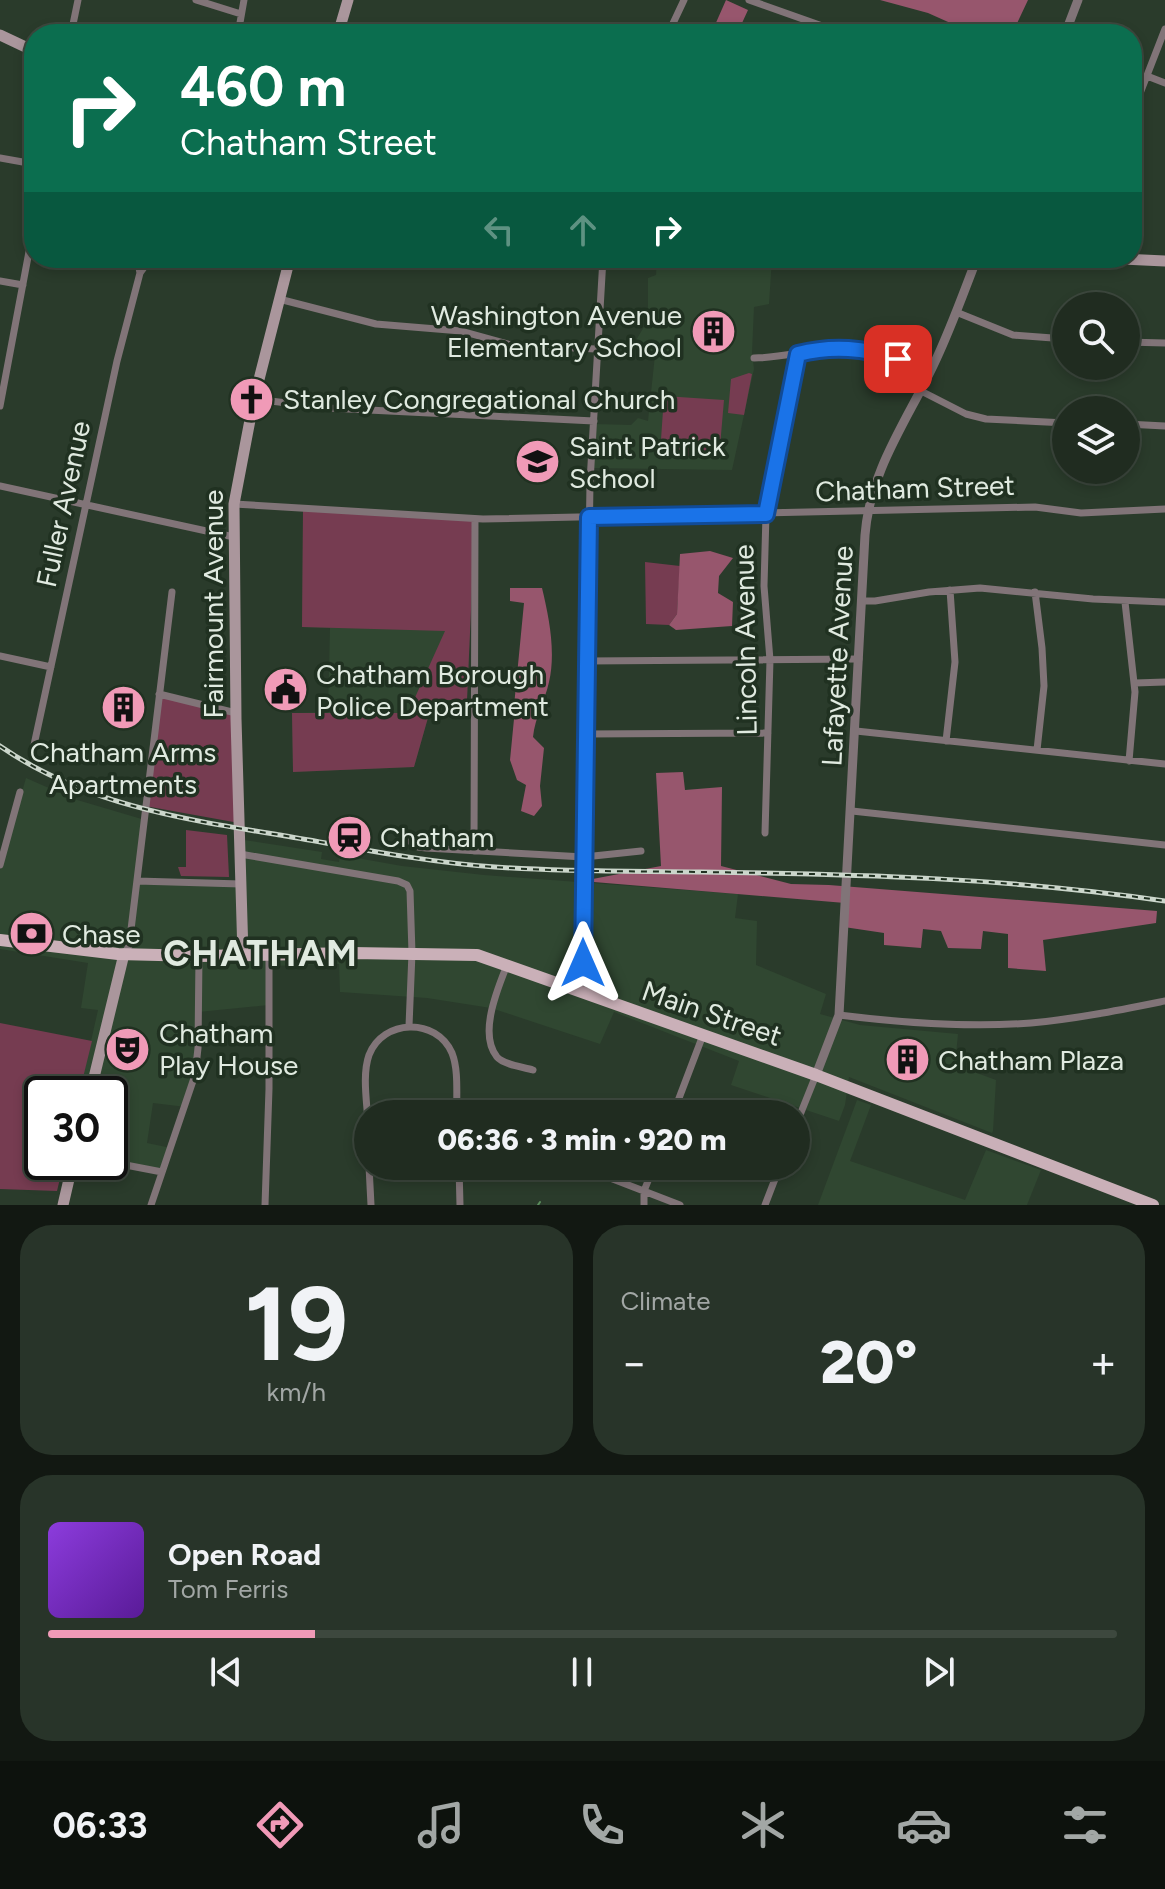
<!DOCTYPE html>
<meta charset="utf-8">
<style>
:root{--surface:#202c20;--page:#283429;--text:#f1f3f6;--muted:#a2a7a5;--line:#3d483e;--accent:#f09ab7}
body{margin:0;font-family:Figtree,sans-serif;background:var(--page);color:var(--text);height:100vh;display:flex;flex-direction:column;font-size:30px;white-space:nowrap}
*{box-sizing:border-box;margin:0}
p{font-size:26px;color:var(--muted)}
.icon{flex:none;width:44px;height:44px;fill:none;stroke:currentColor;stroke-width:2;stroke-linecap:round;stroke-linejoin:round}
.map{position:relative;height:1205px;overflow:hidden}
.panel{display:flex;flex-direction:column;gap:20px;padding:20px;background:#121812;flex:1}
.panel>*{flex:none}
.hud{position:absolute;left:24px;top:24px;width:1118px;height:244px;border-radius:32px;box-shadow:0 4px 12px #0003,0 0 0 2px var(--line);background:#0b6e4f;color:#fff;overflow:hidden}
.fabs{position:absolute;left:1052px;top:292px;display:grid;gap:16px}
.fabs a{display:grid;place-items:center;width:88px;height:88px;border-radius:50%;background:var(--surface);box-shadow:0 4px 12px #0003,0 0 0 2px var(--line);font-size:40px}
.speed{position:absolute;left:24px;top:1076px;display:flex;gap:16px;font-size:40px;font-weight:700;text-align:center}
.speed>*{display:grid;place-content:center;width:104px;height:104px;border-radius:50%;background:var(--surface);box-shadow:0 4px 12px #0003,0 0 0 2px var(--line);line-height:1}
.speed .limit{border:4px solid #111;border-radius:12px;background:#fff;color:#111}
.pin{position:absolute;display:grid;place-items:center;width:68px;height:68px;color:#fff;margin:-34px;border-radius:16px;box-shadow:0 4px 12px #0006}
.me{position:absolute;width:88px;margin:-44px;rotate:0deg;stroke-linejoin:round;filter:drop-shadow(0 0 6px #0008)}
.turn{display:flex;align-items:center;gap:28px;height:168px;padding:0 24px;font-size:36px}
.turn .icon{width:104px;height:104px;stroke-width:2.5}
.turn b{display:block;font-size:56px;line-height:68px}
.lanes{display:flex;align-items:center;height:76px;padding:0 24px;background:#0003;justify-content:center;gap:40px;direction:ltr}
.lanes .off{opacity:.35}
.big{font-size:60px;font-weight:800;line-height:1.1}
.panel .tile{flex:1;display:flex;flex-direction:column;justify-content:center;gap:12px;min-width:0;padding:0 28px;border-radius:32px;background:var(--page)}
.panel .dial{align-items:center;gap:0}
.dial b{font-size:104px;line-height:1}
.song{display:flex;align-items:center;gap:24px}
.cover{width:96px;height:96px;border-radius:12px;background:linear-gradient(135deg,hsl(270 70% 55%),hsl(270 70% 35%))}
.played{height:8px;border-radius:4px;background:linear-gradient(90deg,var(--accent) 25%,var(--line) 25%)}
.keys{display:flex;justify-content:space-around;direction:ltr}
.heat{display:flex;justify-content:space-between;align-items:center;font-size:44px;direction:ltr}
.panel .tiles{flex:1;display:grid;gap:20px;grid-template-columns:1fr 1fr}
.tile:last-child{grid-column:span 2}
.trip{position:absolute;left:354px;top:1100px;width:456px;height:80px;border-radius:40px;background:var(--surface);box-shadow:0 4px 12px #0003,0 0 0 2px var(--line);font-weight:800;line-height:80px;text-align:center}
.menu{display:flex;height:128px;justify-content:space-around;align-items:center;background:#0d120d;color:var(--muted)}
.menu .icon{width:56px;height:56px}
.menu .selected{color:var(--accent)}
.menu b{font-size:36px;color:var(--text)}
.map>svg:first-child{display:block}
.built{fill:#304731}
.green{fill:#763c51}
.forest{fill:#97566d}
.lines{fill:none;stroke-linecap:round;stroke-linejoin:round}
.stream{stroke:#5b8e5d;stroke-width:2}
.minor{stroke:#817478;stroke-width:7}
.tertiary{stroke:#817478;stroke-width:9}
.secondary{stroke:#aa969c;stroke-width:11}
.primary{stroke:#cab0b8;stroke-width:12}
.rail-casing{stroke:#cbd6cb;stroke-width:5}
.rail{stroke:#203121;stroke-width:2;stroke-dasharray:6;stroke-linecap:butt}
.route-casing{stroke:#114b97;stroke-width:20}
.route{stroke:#1a73e8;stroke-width:14}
.labels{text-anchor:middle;stroke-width:7;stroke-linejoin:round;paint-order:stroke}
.poi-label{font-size:28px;fill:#e0eae0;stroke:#203121;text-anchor:start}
.street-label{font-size:28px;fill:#e0eae0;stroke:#203121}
.district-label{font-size:36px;font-weight:bold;letter-spacing:2px;fill:#e0eae0;stroke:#203121}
</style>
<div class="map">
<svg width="1165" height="1205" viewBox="0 0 1165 1205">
<rect width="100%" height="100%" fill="#2a3b2b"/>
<path class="built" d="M657 258H772L769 304 754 307 752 353 754 369 732 470 591 468 594 424 631 425 638 418 648 421 655 355 649 348 638 347 635 342 648 320V278L656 275Z
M303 508 475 520 467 700H433L414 767 293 772 292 713 328 712 330 628 302 627Z
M26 778 74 799 145 820 137 881 246 884 244 840 322 852 321 859 339 862 340 855 402 866 484 875 738 894 735 918 757 921 756 965 826 994 820 1014 860 1025 958 1034 955 1065 996 1080 993 1131 992 1133 849 1077 845 1105 839 1121 731 1085 739 1061 614 1012 600 1044 491 1008 427 998 340 992 339 964 270 966 269 1005 198 1012V1040L186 1107 153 1103 147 1143 171 1148 161 1173 110 1162V1094H79L98 1010 81 1008 88 963 0 949V870Z
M857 1100 871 1105 850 1161 965 1200 986 1150 1041 1170 1027 1205H818Z"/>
<path class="green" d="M749 373 752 374 744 415 728 413 731 379Z
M664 396 724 400 719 458 660 454Z
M303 508 475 520 467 700H433L414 767 293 772 292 713H408L445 631 302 627Z
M645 562 680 566 677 614 669 625 646 624Z
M158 694 236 714 239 823 145 806Z
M186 830 227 835 229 877 181 876 178 867H186Z
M0 1023 92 1041 79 1094H42V1162H64L57 1191 0 1189Z"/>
<path class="forest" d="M726 0 748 10 737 34H711Z
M880 0H1028L1012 34H975L928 13Z
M710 551 733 558 719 576 718 593 733 602 732 626 676 630 669 625 677 614 680 554Z
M510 588H542C549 617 556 652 549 682 545 701 535 717 533 737L544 748 540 786 542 806 534 816 521 811 526 785 517 780 510 760 514 719 523 715 514 706 524 603 510 601Z
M683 772 685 790 722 787 721 866 791 884 829 885 1157 911 1156 923 1043 940 1046 971 1008 968V934L983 931 981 949 948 948 941 931 923 929 921 948 884 945V933L844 927 845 903 582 881 661 866 656 773Z"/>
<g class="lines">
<path class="stream" d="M538 1205 540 1202"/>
<path class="minor" d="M196 0 241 14
M749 0 845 34
M71 34 78 0
M238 34 244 0
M467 34 485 29 507 34
M668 34 684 0
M1147 76 1165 83
M1132 114 1165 29
M0 158 34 164
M137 258 140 273
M0 281 23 285
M279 299 376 324 461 331 511 345 596 349
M956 312 1013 335 1066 339
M1126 342 1165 343
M754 358C785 358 815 347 847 348 876 349 904 361 932 369
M921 391 966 414 986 419 1066 423
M254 399 328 408 594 421
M0 406 34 225
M1126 424 1165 426
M0 486 234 537
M234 504 483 519 1035 507 1081 513 1165 509
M1035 592 1042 648 1044 686 1037 750
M862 601H875L929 592 980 588 1093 599 1165 602
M1125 602 1135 692 1129 761
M0 656 51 667
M586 661 859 659
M1135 683 1165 682
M159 694 236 713
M856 731 1165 764
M585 734 768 733
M946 741 955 662 950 590
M34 745 117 361 140 273 151 258
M852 811 1165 845
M765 833 770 660 764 586 766 514 798 354
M408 840 418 847 426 848 584 857 641 851
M474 851 475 519
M240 854 398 881 407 885 410 891 412 953 409 1026
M0 865 20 792
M137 881 241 884
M124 954 129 946 172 592
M507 965C498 988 478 1034 497 1057 504 1065 523 1067 533 1070
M583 992 590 482 603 258
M839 1015C903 1023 967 1028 1031 1023 1076 1019 1120 1010 1165 1001
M676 1107 693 1114
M673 1114 703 1035
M368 1123C367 1102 362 1075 369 1055 383 1019 436 1017 452 1053 459 1071 456 1095 457 1114
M796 1125 816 1075
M110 1162 162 1172
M369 1166 371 1205
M459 1166 460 1205
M579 1166 680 1205
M151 1205 195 1075 198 1048 199 956
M265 1205 269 1089V954
M644 1205V1191L654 1166
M765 1205 780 1166"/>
<path class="tertiary" d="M1065 34 1078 0
M816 1075 839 1015 865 535C870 471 906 422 933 366 950 331 963 294 977 258"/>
<path class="secondary" d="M338 34 348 0
M0 35 34 51
M1101 258 1165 261
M243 955 236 719 234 504 254 399 290 258
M90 1094 124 954
M63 1205 73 1162"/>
<path class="primary" d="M0 940 118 954 199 956 352 953 477 955 816 1075 1153 1205"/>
<defs>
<path id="rail" d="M0 746C84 804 181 819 280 835 351 847 423 862 495 867 563 872 632 871 701 872 856 874 1011 878 1165 901"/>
</defs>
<use href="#rail" class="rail-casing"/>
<use href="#rail" class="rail"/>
</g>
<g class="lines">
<defs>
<path id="route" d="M583 963 589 517 766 514 798 354C833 345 864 348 898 359"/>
</defs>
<use href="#route" class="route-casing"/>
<use href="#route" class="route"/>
</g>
<defs>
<symbol id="building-disc" viewBox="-11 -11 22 22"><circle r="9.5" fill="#f09ab7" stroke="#203121"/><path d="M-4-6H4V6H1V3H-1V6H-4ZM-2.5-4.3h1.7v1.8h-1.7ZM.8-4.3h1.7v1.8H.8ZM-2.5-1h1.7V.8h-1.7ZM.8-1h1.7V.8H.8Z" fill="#111"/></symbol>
<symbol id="church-disc" viewBox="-11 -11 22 22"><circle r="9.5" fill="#f09ab7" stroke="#203121"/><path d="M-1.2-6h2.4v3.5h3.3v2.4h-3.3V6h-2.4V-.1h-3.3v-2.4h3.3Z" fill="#111"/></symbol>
<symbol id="school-disc" viewBox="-11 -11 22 22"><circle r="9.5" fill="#f09ab7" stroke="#203121"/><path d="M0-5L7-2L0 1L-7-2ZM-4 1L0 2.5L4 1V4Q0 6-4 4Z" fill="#111"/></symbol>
<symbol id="civic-disc" viewBox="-11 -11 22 22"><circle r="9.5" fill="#f09ab7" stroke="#203121"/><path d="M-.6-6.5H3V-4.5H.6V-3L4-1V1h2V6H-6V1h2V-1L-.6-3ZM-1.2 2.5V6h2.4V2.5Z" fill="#111"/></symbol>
<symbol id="station-disc" viewBox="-11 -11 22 22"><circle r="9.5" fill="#f09ab7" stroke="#203121"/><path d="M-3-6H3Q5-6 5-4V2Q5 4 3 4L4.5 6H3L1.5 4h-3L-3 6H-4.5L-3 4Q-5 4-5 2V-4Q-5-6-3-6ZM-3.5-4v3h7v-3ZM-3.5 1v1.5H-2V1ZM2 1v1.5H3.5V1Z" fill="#111"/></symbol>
<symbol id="bank-disc" viewBox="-11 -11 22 22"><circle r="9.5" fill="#f09ab7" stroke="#203121"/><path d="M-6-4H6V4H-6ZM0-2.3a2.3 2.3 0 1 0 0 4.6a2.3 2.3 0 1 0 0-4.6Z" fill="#111"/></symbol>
<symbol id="theatre-disc" viewBox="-11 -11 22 22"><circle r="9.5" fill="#f09ab7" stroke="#203121"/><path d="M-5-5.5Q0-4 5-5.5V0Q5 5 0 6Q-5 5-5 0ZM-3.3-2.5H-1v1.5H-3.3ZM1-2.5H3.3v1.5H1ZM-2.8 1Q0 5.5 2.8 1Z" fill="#111"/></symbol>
</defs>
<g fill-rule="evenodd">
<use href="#building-disc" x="688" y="306" width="51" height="51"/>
<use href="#church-disc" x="226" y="374" width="51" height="51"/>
<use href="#school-disc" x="512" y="436" width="51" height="51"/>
<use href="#civic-disc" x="260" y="664" width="51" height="51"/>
<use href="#building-disc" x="98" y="682" width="51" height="51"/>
<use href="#station-disc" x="324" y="812" width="51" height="51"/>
<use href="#bank-disc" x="6" y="908" width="51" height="51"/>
<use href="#theatre-disc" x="102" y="1024" width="51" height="51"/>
<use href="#building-disc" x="882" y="1034" width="51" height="51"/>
</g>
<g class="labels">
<g class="poi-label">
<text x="682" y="325" text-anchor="end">Washington Avenue<tspan x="682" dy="32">Elementary School</tspan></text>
<text x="283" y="409">Stanley Congregational Church</text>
<text x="569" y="456">Saint Patrick<tspan x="569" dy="32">School</tspan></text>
<text x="316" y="684">Chatham Borough<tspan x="316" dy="32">Police Department</tspan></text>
<text x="123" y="762" text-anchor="middle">Chatham Arms<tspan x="123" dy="32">Apartments</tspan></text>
<text x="380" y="847">Chatham</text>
<text x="62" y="944">Chase</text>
<text x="159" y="1043">Chatham<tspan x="159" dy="32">Play House</tspan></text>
<text x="938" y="1070">Chatham Plaza</text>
</g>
<g class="street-label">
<text transform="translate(915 488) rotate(-2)" y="10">Chatham Street</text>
<text transform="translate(63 504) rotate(-78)" y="10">Fuller Avenue</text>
<text transform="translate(213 604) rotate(-90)" y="10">Fairmount Avenue</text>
<text transform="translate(745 640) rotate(-91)" y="10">Lincoln Avenue</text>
<text transform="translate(837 656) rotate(-87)" y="10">Lafayette Avenue</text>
<text transform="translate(712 1013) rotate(19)" y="10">Main Street</text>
</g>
<g class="district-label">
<text x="261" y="966">CHATHAM</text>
</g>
</g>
</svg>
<div class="fabs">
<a><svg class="icon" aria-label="search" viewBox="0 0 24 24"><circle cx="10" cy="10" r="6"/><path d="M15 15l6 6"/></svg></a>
<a><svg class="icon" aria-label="layers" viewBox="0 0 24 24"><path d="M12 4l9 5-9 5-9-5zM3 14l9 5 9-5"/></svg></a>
</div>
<div class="speed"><div class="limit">30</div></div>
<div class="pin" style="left:898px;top:359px;background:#d93025"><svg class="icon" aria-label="arrive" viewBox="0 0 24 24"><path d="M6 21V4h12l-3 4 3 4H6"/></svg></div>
<svg class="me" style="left:583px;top:963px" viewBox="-20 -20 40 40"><path d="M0-17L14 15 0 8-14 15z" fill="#1a73e8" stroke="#fff" stroke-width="4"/></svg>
<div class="trip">06:36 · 3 min · 920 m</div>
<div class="hud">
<div class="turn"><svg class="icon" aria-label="right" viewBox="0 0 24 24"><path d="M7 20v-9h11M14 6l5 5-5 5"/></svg><div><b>460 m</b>Chatham Street</div></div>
<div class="lanes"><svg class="icon off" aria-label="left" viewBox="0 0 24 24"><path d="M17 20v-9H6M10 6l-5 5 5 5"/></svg><svg class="icon off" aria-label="ahead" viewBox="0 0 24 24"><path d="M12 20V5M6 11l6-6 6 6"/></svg><svg class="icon" aria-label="right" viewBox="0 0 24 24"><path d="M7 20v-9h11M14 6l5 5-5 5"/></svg></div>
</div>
</div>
<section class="panel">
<div class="tiles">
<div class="tile dial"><b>19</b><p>km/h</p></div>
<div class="tile"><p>Climate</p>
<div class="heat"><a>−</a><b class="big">20°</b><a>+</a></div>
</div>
<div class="tile">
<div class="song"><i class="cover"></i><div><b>Open Road</b><p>Tom Ferris</p></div></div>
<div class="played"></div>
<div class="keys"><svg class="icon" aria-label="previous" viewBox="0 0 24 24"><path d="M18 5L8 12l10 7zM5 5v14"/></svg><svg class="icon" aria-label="pause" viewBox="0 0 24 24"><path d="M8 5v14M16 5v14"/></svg><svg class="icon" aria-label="next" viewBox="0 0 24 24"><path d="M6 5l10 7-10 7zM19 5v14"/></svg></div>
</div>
</div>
</section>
<nav class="menu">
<b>06:33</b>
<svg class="icon selected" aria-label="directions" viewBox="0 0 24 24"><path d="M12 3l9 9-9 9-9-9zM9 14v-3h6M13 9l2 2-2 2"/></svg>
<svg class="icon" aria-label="music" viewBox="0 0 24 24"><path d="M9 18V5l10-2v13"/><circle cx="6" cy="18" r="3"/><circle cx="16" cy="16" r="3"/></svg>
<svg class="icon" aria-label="phone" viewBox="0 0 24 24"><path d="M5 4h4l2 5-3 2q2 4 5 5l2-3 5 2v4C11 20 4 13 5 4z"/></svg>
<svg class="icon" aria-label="climate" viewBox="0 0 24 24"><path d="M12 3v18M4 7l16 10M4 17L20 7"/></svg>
<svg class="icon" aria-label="car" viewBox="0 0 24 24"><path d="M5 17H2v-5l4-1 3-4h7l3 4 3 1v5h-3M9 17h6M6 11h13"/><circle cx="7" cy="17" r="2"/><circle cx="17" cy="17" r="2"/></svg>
<svg class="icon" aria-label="filters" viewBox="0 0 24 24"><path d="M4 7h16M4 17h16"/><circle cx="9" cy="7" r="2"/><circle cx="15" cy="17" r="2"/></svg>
</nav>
